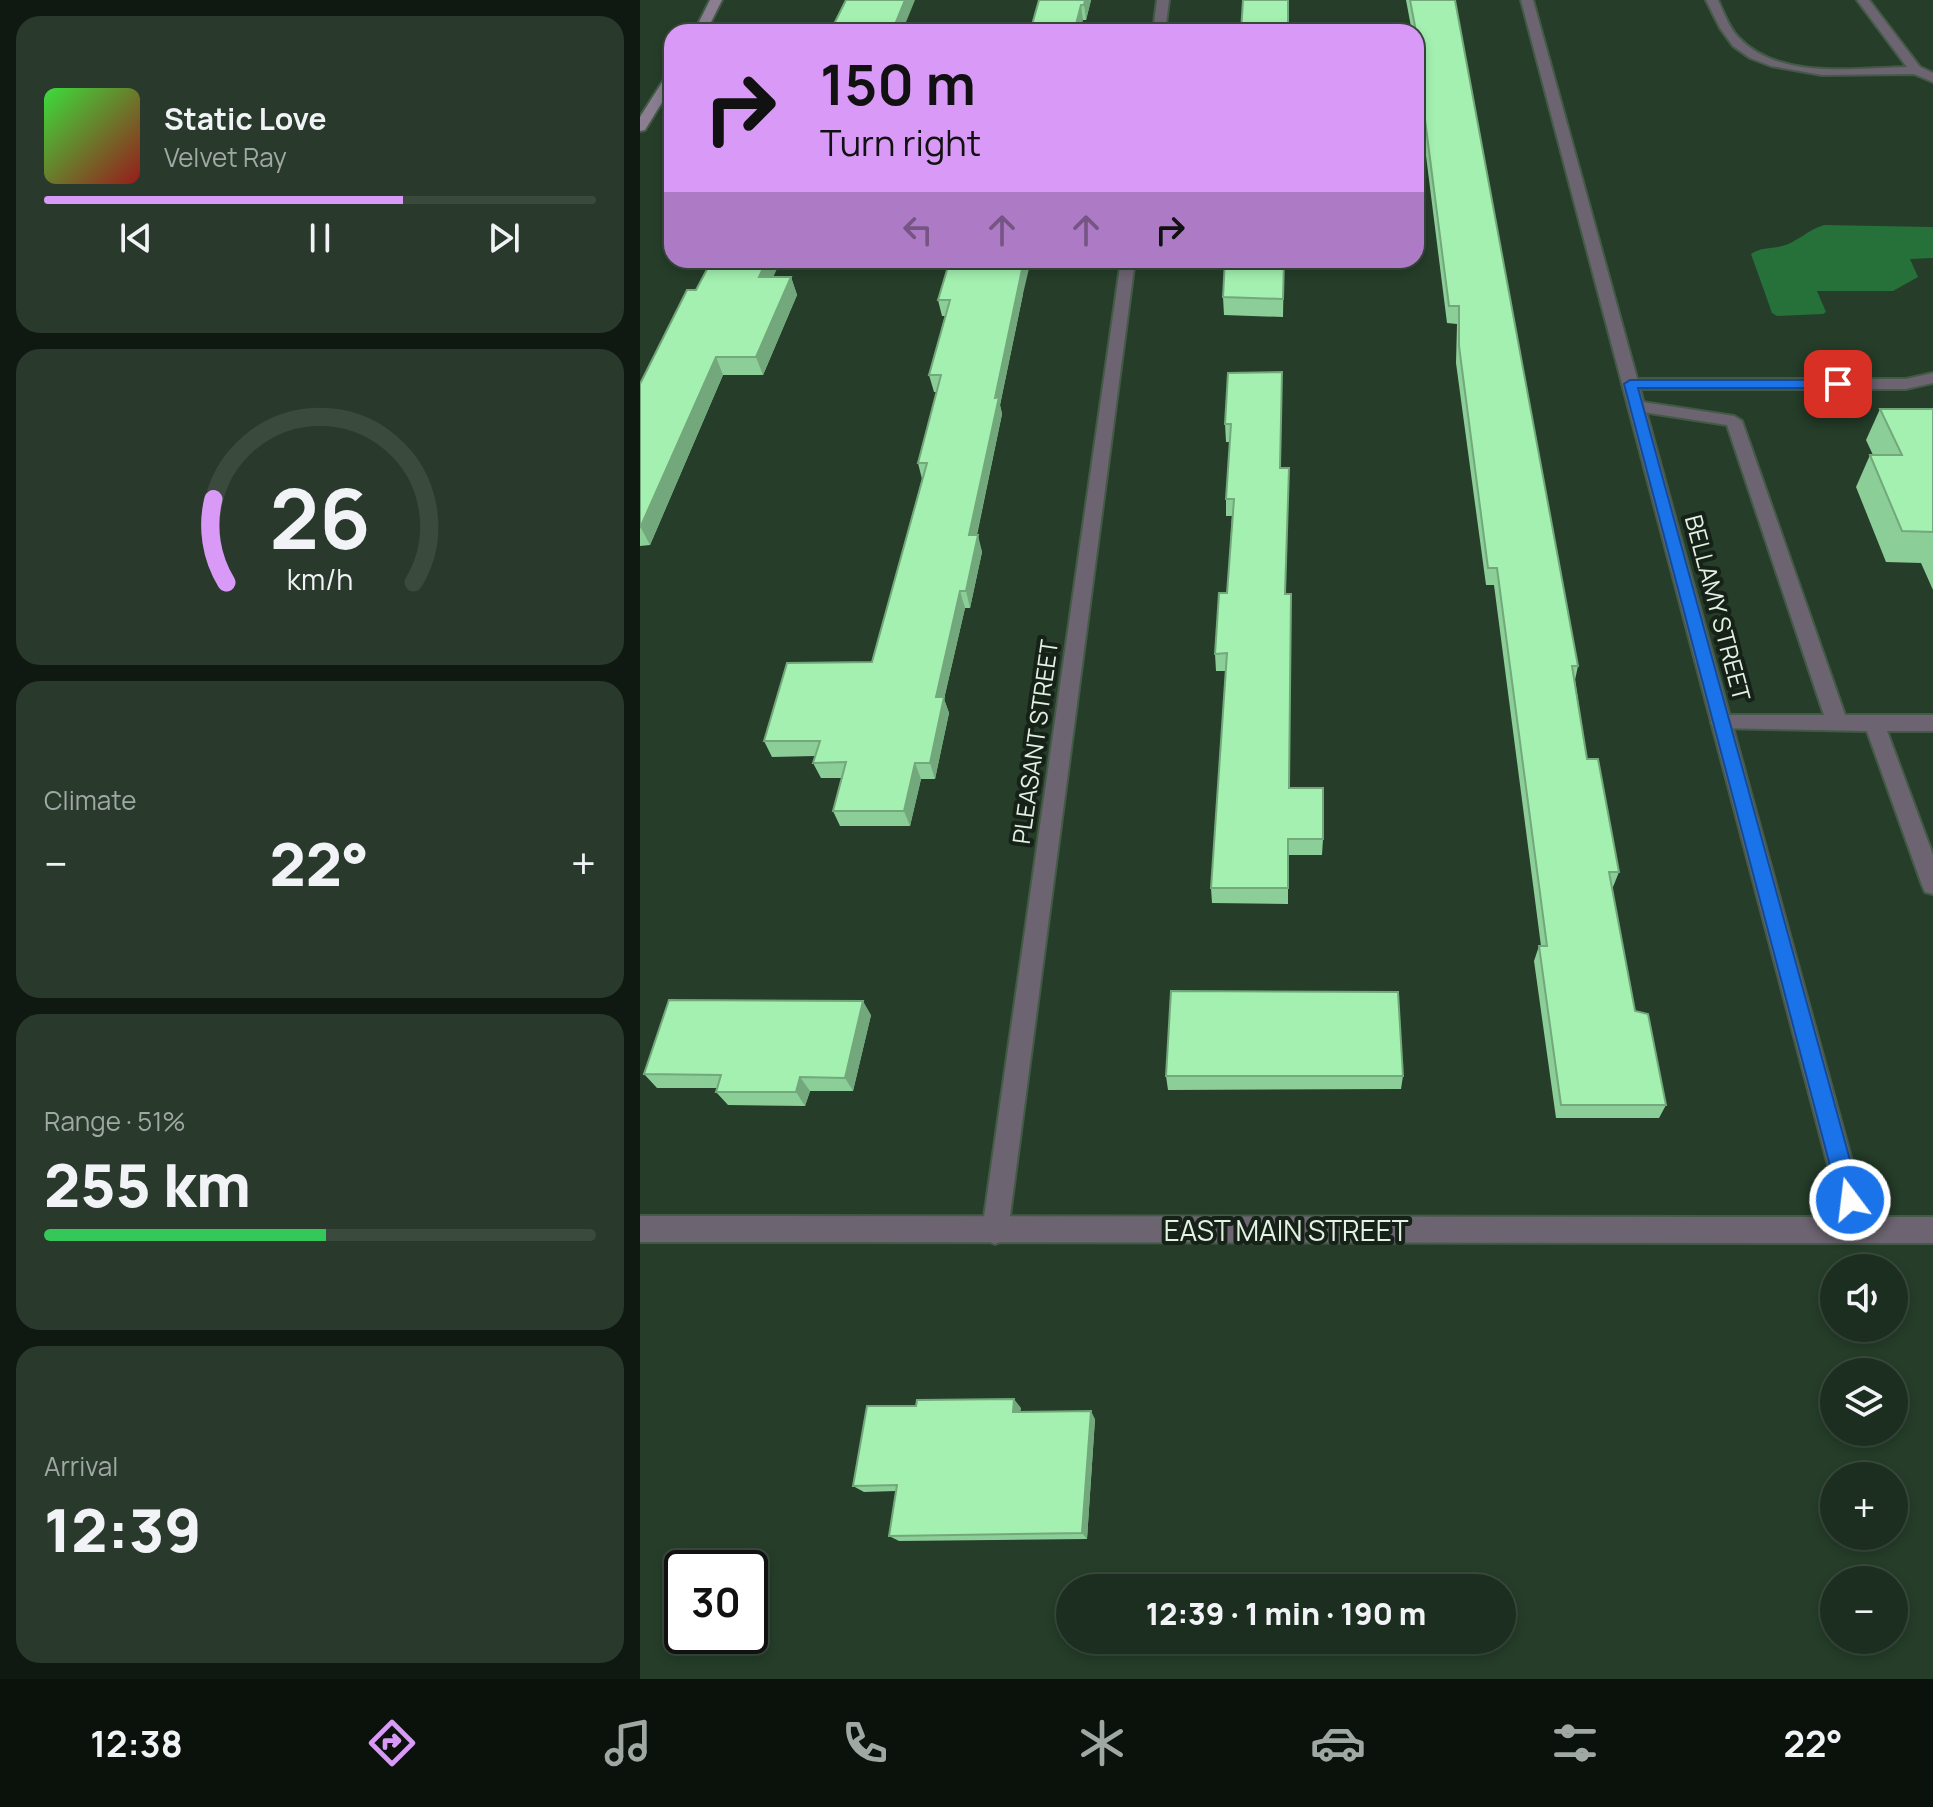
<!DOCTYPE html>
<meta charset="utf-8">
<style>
:root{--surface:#1c2e1f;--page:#293a2c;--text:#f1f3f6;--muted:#a0a8a4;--line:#3a4a3d;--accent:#d99af7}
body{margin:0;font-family:Manrope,sans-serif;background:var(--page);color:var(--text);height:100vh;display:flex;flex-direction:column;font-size:30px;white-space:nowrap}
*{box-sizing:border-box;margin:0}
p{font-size:26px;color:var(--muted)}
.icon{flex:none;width:44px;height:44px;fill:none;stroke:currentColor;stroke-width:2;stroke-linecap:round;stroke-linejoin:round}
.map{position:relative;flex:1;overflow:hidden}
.side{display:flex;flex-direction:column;gap:16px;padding:16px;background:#0f1911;width:640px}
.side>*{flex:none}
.guide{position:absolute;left:24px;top:24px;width:760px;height:244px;border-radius:24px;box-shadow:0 4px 12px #0003,0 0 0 2px var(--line);background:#d99af7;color:#111;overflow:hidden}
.controls{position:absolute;left:1180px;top:1254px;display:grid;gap:16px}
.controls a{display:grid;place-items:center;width:88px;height:88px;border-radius:50%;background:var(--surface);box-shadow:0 4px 12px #0003,0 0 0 2px var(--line);font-size:40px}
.speed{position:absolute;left:24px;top:1550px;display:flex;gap:16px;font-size:40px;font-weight:700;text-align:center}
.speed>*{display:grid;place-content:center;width:104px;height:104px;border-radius:50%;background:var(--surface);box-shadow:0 4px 12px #0003,0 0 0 2px var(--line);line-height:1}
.speed .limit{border:4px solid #111;border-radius:12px;background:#fff;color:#111}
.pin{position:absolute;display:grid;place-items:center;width:68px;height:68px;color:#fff;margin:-34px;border-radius:16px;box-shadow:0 4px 12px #0006}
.me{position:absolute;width:88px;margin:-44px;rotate:345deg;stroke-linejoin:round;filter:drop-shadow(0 0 6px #0008)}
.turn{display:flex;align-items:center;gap:28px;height:168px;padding:0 24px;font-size:36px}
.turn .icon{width:104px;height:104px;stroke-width:2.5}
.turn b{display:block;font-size:56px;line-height:68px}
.lanes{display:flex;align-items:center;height:76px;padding:0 24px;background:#0003;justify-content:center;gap:40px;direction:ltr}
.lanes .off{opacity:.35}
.big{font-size:60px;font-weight:800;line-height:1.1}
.side .card{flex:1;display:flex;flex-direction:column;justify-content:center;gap:12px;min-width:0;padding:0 28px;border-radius:24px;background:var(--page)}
.side .dial{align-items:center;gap:0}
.dial svg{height:208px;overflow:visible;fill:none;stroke:var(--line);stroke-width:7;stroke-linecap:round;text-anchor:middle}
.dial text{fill:var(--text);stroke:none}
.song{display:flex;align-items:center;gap:24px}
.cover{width:96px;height:96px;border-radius:12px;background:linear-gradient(135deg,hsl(120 70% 55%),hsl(0 70% 35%))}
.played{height:8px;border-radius:4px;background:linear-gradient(90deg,var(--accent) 65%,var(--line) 65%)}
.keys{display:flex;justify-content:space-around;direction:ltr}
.heat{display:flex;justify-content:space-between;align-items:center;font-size:44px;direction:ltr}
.charge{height:12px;border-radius:6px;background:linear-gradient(90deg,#34c759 51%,var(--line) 0)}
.trip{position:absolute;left:416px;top:1574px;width:460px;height:80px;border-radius:40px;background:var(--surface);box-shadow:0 4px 12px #0003,0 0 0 2px var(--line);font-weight:800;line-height:80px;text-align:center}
.dock{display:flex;height:128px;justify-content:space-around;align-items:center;background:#0b120c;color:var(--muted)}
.dock .icon{width:56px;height:56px}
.dock .active{color:var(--accent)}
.dock b{font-size:36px;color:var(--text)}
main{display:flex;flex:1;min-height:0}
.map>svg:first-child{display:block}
.green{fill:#257139}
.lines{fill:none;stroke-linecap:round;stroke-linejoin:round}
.service-casing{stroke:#435a47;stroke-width:4}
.minor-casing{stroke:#435a47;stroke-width:4}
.tertiary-casing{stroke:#435a47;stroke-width:4}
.secondary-casing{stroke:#435a47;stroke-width:4}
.service{fill:#6c6470;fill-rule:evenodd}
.minor{fill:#6c6470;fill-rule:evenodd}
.tertiary{fill:#6c6470;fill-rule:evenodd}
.secondary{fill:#8a7e90;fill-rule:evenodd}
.wall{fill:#8cce97}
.shaded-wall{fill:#72a87b}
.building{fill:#a3f0b0;stroke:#72a87b;stroke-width:2}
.route{fill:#1a73e8;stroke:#114b97;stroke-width:2}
.labels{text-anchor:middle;stroke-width:8;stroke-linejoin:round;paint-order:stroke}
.street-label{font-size:24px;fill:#e3f1e4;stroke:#162118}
.near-street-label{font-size:28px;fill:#e3f1e4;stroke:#162118}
</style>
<main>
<section class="side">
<div class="card">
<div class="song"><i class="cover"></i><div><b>Static Love</b><p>Velvet Ray</p></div></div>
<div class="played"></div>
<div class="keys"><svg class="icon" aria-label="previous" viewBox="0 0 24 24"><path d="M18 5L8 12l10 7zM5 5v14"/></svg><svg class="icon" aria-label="pause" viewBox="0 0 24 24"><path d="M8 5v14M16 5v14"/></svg><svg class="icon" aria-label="next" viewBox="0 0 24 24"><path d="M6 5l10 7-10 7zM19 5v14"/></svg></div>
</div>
<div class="card dial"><svg viewBox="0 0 100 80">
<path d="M14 69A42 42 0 1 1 86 69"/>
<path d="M14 69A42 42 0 0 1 9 37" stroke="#d99af7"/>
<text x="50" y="56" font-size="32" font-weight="700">26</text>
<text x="50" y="72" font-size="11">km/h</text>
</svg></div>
<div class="card"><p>Climate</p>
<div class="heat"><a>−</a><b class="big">22°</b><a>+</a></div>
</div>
<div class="card"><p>Range · 51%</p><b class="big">255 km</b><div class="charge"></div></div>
<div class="card"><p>Arrival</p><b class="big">12:39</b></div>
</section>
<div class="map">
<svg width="1293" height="1679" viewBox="0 0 1293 1679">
<rect width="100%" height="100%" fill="#253d29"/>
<path class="green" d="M1184 225 1293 227V258L1270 259 1278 277 1253 291H1177L1186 312 1183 314 1137 316 1132 313 1111 254C1121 247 1130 249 1142 246 1156 243 1169 229 1184 225Z"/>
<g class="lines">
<defs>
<path id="service" d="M1066 0H1078C1084 13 1089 28 1099 38 1139 80 1215 68 1267 67L1217 0H1229L1280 67 1293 73V82L1274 74 1182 75 1131 66 1110 58 1093 46 1080 28Z
M1293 373V383L1266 389H990L982 384 990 379H1266Z
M996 401 1094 416 1102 421 1205 715H1293V731H1247L1293 855V894L1285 892 1282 885 1227 731 1074 728 1071 723 1074 718 1081 715H1184L1087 425 990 410 988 406Z"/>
<path id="minor" d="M517 0H529L525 32H513Z
M881 0H893L1231 1230 1228 1239 1218 1243 1208 1239 1205 1230Z
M481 260H495L368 1231 365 1240 355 1244 345 1240 342 1231Z"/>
<path id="tertiary" d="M0 1216 1293 1217V1243L0 1242Z"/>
<path id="secondary" d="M70 0H82L66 32H54Z
M32 72V86L5 130 0 131V117L28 73Z"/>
</defs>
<use href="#service" class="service-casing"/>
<use href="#minor" class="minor-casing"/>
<use href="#tertiary" class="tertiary-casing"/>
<use href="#secondary" class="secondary-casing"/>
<use href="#service" class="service"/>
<use href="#minor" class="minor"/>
<use href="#tertiary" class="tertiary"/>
<use href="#secondary" class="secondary"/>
</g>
<path class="wall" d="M399 0H451L446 20H443Z
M766 0H815L938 666 935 680 947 759 979 872 973 887H972L995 1011 1026 1105 1019 1118H916L894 961 899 946H901L854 585H846L816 363 817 324 807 323 776 76V32H772Z
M644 260 643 317 584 315 583 297Z
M133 277H151L157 295 123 375H83L10 545 0 546V384Z
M383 294 360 405 362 414 337 535 342 552 330 608H325L304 699 309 713 295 779H281L270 826H200L193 811 202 778H181L173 763 175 756 132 757 124 741 232 662 282 479 278 463 297 392H294L289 375 305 316H302L298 300Z
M588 373 640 468 645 594 649 788 683 839 682 855H648V904L572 903 571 888 586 671H576L575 654 587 593 592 516H586V499L590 442H586L585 424Z
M1240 409H1293V590L1281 563 1246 562 1216 487 1230 455H1233L1226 440Z
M231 1015 213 1091H170L165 1106 88 1105 76 1092 77 1088H17L4 1074Z
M526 1076H763L761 1089 528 1090Z
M381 1408 380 1412 455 1419 447 1539 259 1541 249 1536 256 1491 224 1492 213 1486Z"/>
<path class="shaded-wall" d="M265 0H275L262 32H252Z
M445 0H451L446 20 444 5Z
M441 5 443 20 440 32H434Z
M127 260H141L125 295 119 277Z
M384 260H391L383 294 360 405 362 414 333 552 329 535 355 398Z
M151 277 157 295 123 375 116 357Z
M76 357 83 375 10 545 1 528Z
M338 535 342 552 330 608 326 591Z
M320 591 325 608 304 699 309 713 295 779 290 763 296 697Z
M275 763 281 779 270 826 264 811Z
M223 1001 231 1015 213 1091 205 1078Z
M160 1077 170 1091 165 1106 156 1092Z
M374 1399 381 1408 379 1420 373 1412Z
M451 1411 455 1419 447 1539 442 1533Z"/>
<path class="building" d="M206 0H265L252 32H190Z
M399 0H445L444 5H441L434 32H390Z
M603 0H648V32H601Z
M770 0H815L938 666H932L947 759H958L979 872H969L995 1011 1008 1014 1026 1105H921L899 946H907L857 568H848L819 346V306H809L776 50V42H778Z
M72 260H127L119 277H151L116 357H76L0 528V384L47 290H56Z
M310 260H384L355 398 359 397 329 535H338L326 591H320L296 697H304L290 763H275L264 811H193L206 762 173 763 180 741H124L147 663 232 662 287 463H278L301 375H289L310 300H298Z
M585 260H644L643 299 583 297Z
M642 372 640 468H649L645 594H651L649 788H683V839H648V888H571L587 653 575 654 579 593H587L594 499H586L591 424H585L588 373Z
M1240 409H1293V532L1262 531 1230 455H1262Z
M531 991 758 992 763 1076H526Z
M29 1000 223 1001 205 1078 160 1077 156 1092H76L81 1075 4 1074Z
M374 1399 373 1412 451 1411 442 1533 249 1536 257 1485 213 1486 227 1406H276L277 1400Z"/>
<path class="route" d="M990 380H1198L1205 384 1198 388H998L1221 1200 1218 1208 1210 1211 1202 1208 1199 1200 984 384Z"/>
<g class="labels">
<g class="street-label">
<text transform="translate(1077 608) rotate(75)" y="8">BELLAMY STREET</text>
<text transform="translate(396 742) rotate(-82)" y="8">PLEASANT STREET</text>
</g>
<g class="near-street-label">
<text x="646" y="1241">EAST MAIN STREET</text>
</g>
</g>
</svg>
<div class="controls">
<a><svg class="icon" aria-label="sound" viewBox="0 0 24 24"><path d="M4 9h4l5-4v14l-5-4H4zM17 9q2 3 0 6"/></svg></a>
<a><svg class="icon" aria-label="layers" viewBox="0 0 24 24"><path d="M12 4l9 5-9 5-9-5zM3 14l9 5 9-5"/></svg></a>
<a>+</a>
<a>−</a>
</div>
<div class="speed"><div class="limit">30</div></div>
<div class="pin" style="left:1198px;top:384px;background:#d93025"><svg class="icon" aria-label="arrive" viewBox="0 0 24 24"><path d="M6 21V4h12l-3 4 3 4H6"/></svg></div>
<svg class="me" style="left:1210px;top:1200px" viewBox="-20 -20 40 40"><circle r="17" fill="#1a73e8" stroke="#fff" stroke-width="3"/><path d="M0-11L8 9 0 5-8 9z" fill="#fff"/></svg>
<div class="trip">12:39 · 1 min · 190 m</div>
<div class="guide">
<div class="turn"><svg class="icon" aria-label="right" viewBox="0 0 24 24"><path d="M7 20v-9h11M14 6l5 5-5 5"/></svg><div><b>150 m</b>Turn right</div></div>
<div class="lanes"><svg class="icon off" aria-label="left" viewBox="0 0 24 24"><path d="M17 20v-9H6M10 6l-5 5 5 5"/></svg><svg class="icon off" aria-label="ahead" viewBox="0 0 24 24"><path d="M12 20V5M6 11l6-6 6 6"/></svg><svg class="icon off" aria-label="ahead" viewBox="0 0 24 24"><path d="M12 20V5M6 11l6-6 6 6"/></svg><svg class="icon" aria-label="right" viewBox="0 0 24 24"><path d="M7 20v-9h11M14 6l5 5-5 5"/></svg></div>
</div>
</div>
</main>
<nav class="dock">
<b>12:38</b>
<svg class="icon active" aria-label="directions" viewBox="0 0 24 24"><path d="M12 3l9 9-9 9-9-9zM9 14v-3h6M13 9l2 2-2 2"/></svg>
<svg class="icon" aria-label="music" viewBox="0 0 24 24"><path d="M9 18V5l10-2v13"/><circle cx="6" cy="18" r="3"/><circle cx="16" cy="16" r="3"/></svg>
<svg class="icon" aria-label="phone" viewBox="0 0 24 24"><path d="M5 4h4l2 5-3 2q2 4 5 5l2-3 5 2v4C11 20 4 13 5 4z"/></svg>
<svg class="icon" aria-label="climate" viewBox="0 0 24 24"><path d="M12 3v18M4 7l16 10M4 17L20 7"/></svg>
<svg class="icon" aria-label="car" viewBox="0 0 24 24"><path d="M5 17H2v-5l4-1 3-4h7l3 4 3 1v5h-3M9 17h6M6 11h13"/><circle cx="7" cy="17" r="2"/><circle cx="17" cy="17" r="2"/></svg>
<svg class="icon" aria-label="filters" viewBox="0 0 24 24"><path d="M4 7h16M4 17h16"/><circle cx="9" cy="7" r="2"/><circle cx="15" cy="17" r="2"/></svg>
<b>22°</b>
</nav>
